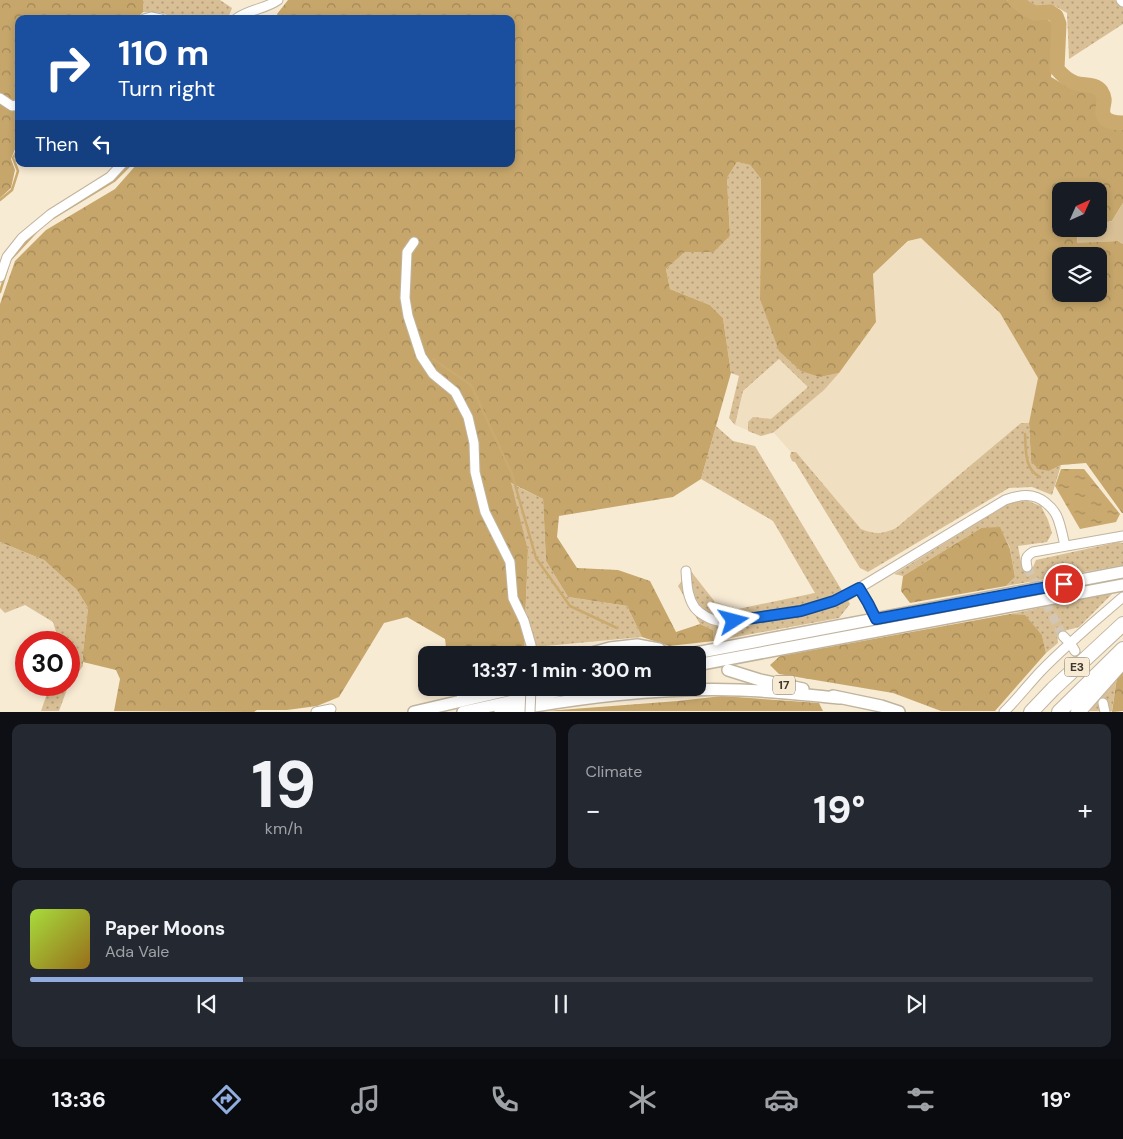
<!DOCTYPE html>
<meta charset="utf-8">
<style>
:root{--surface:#171b24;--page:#242831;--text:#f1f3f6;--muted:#9ea1a6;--line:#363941;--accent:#91addf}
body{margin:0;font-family:"DM Sans",sans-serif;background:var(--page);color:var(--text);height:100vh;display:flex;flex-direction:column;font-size:19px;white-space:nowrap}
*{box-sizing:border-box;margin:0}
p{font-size:16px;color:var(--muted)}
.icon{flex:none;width:28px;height:28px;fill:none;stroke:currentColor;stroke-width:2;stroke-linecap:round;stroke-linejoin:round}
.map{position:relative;height:712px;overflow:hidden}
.side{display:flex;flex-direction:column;gap:12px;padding:12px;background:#0d0f14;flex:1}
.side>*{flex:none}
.top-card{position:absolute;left:15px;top:15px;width:500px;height:152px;border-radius:10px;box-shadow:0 2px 8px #0003;background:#1a4fa0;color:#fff;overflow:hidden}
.needle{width:32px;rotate:45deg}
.tools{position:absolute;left:1052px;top:182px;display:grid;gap:10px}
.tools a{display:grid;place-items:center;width:55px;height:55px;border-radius:10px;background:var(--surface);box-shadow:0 2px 8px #0003;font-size:25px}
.speed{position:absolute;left:15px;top:631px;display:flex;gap:10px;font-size:25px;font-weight:700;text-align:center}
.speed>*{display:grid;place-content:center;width:65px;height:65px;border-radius:50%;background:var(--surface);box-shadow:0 2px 8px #0003;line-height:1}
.speed .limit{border:8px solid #d22;background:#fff;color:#111}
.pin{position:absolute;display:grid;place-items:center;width:42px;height:42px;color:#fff;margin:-21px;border:2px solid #fff;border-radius:50%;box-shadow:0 1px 5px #0007}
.me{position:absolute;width:55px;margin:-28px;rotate:81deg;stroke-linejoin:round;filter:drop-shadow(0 0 4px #0008)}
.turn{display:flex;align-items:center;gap:18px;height:105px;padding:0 20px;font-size:22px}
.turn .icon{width:65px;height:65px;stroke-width:2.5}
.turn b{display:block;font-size:35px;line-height:42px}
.then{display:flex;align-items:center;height:48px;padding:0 20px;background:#0003;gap:10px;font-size:19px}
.big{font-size:38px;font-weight:800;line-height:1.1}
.side .card{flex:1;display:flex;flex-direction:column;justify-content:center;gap:8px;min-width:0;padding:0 18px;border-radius:10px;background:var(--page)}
.side .dial{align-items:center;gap:0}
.dial b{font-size:65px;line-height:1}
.song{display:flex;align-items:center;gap:15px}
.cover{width:60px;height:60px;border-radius:8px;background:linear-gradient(135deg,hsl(80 70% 55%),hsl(40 70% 35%))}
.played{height:5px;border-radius:2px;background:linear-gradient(90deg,var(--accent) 20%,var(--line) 20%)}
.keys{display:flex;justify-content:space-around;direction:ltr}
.heat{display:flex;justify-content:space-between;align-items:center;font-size:28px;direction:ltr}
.side .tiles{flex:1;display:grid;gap:12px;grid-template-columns:1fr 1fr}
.card:last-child{grid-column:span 2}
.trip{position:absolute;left:418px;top:646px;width:288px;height:50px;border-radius:10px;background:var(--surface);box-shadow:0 2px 8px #0003;font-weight:800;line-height:50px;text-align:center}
.tab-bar{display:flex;height:80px;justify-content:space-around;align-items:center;background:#090b0e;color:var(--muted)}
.tab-bar .icon{width:35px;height:35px}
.tab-bar .current{color:var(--accent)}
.tab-bar b{font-size:22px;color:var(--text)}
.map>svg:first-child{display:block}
.built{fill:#f0dfc1}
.grass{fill:url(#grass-dots)}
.forest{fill:url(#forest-crowns);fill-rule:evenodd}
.park{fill:#d8bf95}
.water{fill:url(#water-ripples)}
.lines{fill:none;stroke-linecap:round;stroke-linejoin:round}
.stream{stroke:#cbaa6f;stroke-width:2.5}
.river{stroke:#cbaa6f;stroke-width:15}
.minor-tunnel{stroke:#d3c7b3;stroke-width:9;stroke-dasharray:9 4.5;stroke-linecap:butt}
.major-tunnel{stroke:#d3c7b3;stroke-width:11;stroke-dasharray:11 5.5;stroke-linecap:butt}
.minor-casing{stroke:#c0b49e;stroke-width:11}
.major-casing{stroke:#c0b49e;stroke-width:14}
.highway-casing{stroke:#c0b49e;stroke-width:16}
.minor{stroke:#fff;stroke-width:9}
.major{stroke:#fff;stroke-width:11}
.highway{stroke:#fff;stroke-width:14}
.minor-bridge-casing{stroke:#c0b49e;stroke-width:11;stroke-linecap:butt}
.minor-bridge{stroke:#fff;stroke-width:9}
.route-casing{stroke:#114b97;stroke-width:12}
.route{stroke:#1a73e8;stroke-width:9}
.labels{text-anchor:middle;stroke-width:4;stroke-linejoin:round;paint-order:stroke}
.shield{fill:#f8ebd4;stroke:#766e60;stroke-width:1}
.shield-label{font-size:12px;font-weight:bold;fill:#3e382f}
</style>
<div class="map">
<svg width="1123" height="712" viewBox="0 0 1123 712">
<defs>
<pattern id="grass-dots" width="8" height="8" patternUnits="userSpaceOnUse" patternTransform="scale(1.25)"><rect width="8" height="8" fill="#d8bf95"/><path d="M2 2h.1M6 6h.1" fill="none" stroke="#b19c7a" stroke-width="1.8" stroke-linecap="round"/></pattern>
<pattern id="forest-crowns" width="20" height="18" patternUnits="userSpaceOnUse" patternTransform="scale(1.25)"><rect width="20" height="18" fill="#c6a66b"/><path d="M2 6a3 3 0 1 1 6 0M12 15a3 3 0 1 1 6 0" fill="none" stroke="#a28858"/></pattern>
<pattern id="water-ripples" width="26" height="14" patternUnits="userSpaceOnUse" patternTransform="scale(1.25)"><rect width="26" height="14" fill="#cbaa6f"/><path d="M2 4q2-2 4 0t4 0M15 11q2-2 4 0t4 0" fill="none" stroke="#a68b5c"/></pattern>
</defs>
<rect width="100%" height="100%" fill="#f8ebd4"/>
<path class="built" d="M921 238 1000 313 1038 378 1029 423H1021L896 528 885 533 873 534 861 529 796 452H791L774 433 761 436 735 425 746 379 779 351 876 322 873 274 909 241Z"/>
<path class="grass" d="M143 0H220L232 8 228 18 225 19H177L162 13 143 12Z
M1026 0H1115L1123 6V24L1069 59 1067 13 1055 6H1033Z
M737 162 750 165 761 179 760 299 820 377 839 373 824 390 774 432 761 436 748 431V422L753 417 771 419 808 387 779 359 743 391 735 425 729 418 739 376 731 373 723 318 710 305 670 289 666 269 685 252H714L730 236 727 178Z
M1021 423H1029L1031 461 1049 471 1061 465 1052 495 1032 487 1009 488 868 572 860 568 795 462 792 461 790 456 791 452H796L861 529C876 535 882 534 896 528Z
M716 426 733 441 755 446 850 604 839 618 714 641 713 630 700 624 678 586 690 570 715 602 738 609 815 593 773 521 701 479Z
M510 483 543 499 546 561 568 597 627 606 642 637 524 648 528 550Z
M1028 501 1041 506 1048 520 1052 533 1047 542 1018 546 1022 567H1033L1036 560 1118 542 1123 543V565L1006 586 1015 577 1010 548 1000 528H981L903 576 894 574 1011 502Z
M0 542 44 560 77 590 88 608 83 652V666L69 684 59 711H41L50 685H69V642H59L53 622 25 605 5 613 0 608Z
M1114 592 1079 627 1057 633 1058 643 1046 653 1042 635 1025 616 1010 614Z
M1117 677 1112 711H1085Z"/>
<path class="forest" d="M0 0H143V12L136 19H19V145L16 147 11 159 15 170 11 188 0 198Z
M288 0H1007L1030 18H1046L1056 27 1051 77 1070 88H1091L1100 98 1099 120 1113 128 1123 127V203L1112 221 1099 224V191H1061V229H1078L1077 242 1118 241 1123 244V513H1122L1086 463 1061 465 1049 471 1038 469 1031 461 1029 423 1038 378 1000 313 921 238 908 241 873 274 876 322 839 373 820 377 801 371 779 351 760 299 761 179 750 165 737 162 727 178 730 236 714 252H685L666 269 670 289 710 305 723 318 731 373 701 479 673 497 559 516 557 537 577 568 618 570 650 581 676 632 700 624 713 630 714 641 669 646 642 637 627 606 568 597 546 561 543 499 511 483 528 550 524 648 520 655H447L445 639 407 617 384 623 339 697 317 706 287 710H257L254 712 114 711 120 679 116 670 83 662V652L88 608 77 590 44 560 0 542V304L15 261 46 230 115 189 137 164H511V19H279L277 14ZM1061 256H1099V294H1061Z
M1000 527 1010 549 1015 577 1006 586 910 603 901 591 903 576 981 528Z
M1010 614 1025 615 1042 635 1046 653 995 711H941L893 693 779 674 770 665 780 656Z
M1123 671V711L1112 712 1117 677Z
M722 696 819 703 823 711H546L678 701Z"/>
<path class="park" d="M1123 203V244L1118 241 1077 243 1078 229H1099V224L1112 221Z"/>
<path class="water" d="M1061 469H1084L1120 514 1116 522 1080 529 1055 486Z"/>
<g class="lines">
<path class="stream" d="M0 200 12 190 18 171 13 158 19 147
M48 221 114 181 131 164
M0 292 10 260 37 231
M433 359 471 385 512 474 536 558 570 606 617 628
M1025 434C1026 450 1024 469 1040 477"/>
<path class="river" d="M1015 0 1028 10 1035 13 1050 12 1056 16 1059 24 1057 69C1062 75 1067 80 1075 83 1084 86 1095 83 1101 91 1108 102 1101 105 1103 114 1105 123 1116 123 1123 123"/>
<path class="minor-tunnel" d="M1027 567 1063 636
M1075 651 1103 703"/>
<path class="major-tunnel" d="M659 649 681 655"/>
<defs>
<path id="minor" d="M1121 0 1123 2
M144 19 151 17 161 19
M236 19C249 9 266 9 278 0
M0 98 12 106 19 105
M414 242 407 252 405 298 408 316 421 356 433 374 455 392 468 417 474 443 475 472 485 512 510 562 513 598 524 621 531 645V655
M0 277 7 257 22 238 51 214 110 177 122 164
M1027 567C1025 559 1026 556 1033 552L1123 536
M686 571C687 584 687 597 695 608 700 614 711 620 718 621 734 623 749 619 764 616 792 612 820 608 846 596L1005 500C1020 495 1033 492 1046 503 1051 507 1056 513 1058 519 1061 527 1063 537 1065 546
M859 588 868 603 876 619
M1063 636 1070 643 1075 651
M1103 703 1105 712
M316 712 331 709
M1004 712C1017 699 1028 685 1040 672 1066 645 1095 621 1123 597"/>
<path id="major" d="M585 655 610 648 637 645 659 649
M685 655 1123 572
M696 665 1123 585
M728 670 760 680 803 689
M462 694 480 688
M833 696 881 706 899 712
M414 712 517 688
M463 712 572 688
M500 712C578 698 660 687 740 690 773 691 806 695 839 698"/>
<path id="highway" d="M1031 712 1053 689 1123 624
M1059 712 1123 649
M1078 712 1123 661"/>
</defs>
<use href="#minor" class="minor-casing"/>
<use href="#major" class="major-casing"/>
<use href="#highway" class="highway-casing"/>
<use href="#minor" class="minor"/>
<use href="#major" class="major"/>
<use href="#highway" class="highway"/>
<defs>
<path id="minor-bridge" d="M530 712 531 688"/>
</defs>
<use href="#minor-bridge" class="minor-bridge-casing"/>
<use href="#minor-bridge" class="minor-bridge"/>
</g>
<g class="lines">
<defs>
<path id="route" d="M734 621 801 611 834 601 859 588 868 603 876 619 1064 584"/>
</defs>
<use href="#route" class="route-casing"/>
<use href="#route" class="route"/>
</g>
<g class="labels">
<g class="shield">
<rect x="1064.5" y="657.5" width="25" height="19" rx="4"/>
<rect x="773" y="675.5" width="22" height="19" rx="4"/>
</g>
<g class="shield-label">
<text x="1077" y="671">E3</text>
<text x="784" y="689">17</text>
</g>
</g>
</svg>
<div class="tools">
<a><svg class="needle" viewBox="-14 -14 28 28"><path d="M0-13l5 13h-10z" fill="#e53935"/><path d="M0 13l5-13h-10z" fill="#9ea1a6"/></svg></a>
<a><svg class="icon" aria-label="layers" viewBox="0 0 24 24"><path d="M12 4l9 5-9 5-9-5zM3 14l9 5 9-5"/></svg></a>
</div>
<div class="speed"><div class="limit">30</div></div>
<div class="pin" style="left:1064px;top:584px;background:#d93025"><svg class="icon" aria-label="arrive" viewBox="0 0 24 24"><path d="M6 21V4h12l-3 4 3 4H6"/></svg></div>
<svg class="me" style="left:734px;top:621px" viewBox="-20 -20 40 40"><path d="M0-17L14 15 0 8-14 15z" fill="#1a73e8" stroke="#fff" stroke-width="4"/></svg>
<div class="trip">13:37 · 1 min · 300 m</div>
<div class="top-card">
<div class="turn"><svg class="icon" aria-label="right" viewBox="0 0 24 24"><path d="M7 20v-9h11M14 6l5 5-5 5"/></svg><div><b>110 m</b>Turn right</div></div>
<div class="then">Then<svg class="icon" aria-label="left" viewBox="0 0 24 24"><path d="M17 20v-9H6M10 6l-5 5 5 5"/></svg></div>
</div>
</div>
<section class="side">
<div class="tiles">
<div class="card dial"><b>19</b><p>km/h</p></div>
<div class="card"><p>Climate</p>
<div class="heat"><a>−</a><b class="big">19°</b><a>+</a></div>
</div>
<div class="card">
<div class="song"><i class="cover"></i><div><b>Paper Moons</b><p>Ada Vale</p></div></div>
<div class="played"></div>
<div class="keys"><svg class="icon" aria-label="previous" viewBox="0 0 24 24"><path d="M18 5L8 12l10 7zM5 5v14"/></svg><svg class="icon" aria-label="pause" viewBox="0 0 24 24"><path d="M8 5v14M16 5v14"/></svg><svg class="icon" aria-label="next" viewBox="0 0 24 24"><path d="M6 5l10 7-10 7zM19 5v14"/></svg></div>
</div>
</div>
</section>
<nav class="tab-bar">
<b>13:36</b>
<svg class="icon current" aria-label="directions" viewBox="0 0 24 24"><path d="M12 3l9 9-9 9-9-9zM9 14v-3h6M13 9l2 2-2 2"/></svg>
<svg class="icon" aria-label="music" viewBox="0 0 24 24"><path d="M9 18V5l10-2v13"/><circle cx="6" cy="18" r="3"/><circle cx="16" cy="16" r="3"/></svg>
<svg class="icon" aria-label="phone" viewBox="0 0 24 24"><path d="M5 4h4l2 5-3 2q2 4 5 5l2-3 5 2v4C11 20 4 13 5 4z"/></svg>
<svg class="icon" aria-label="climate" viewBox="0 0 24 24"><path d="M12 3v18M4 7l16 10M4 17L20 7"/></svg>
<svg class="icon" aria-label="car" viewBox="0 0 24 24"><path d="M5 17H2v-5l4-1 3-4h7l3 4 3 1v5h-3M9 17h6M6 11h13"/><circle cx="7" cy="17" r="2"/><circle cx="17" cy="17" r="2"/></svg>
<svg class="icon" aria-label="filters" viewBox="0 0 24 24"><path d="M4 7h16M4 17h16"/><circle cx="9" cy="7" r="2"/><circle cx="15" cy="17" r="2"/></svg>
<b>19°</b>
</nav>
